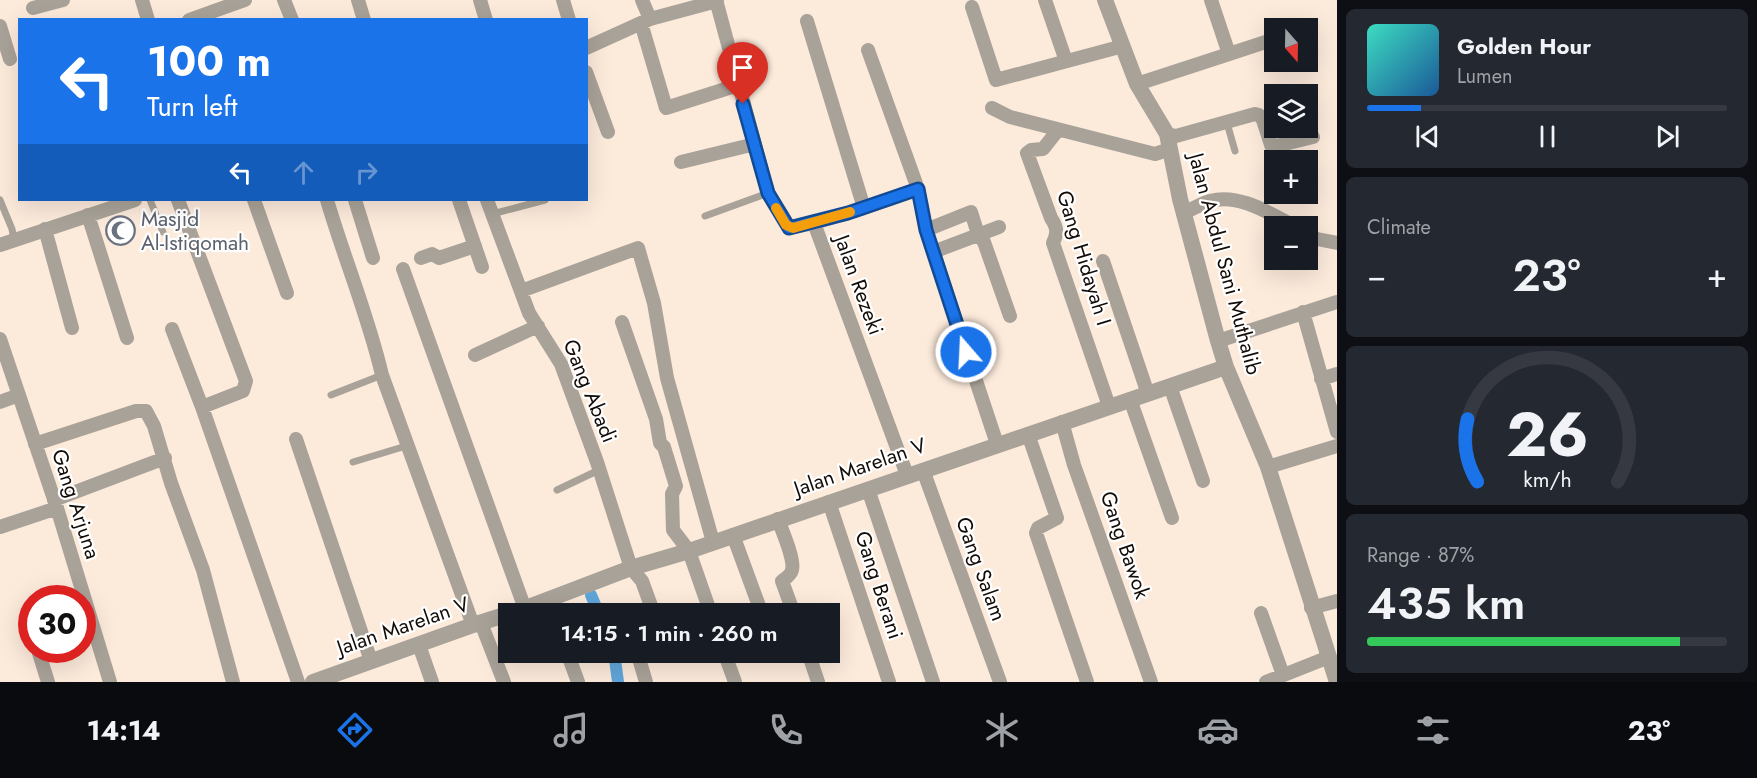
<!DOCTYPE html>
<meta charset="utf-8">
<style>
:root{--surface:#171b24;--page:#242831;--text:#f1f3f6;--muted:#9ea1a6;--line:#363941;--accent:#1a73e8}
body{margin:0;font-family:Jost,sans-serif;background:var(--page);color:var(--text);height:100vh;display:flex;flex-direction:column;font-size:22px;white-space:nowrap}
*{box-sizing:border-box;margin:0}
p{font-size:20px;color:var(--muted)}
.icon{flex:none;width:33px;height:33px;fill:none;stroke:currentColor;stroke-width:2;stroke-linecap:round;stroke-linejoin:round}
.map{position:relative;flex:1;overflow:hidden}
.drawer{display:flex;flex-direction:column;gap:9px;padding:9px;background:#0d0f14;width:420px}
.drawer>*{flex:none}
.guide{position:absolute;left:18px;top:18px;width:570px;height:183px;border-radius:0px;box-shadow:0 6px 24px #0002;background:#1a73e8;color:#fff;overflow:hidden}
.needle{width:39px;rotate:160deg}
.controls{position:absolute;left:1264px;top:18px;display:grid;gap:12px}
.controls a{display:grid;place-items:center;width:54px;height:54px;border-radius:0px;background:var(--surface);box-shadow:0 6px 24px #0002;font-size:30px}
.speed{position:absolute;left:18px;top:585px;display:flex;gap:12px;font-size:30px;font-weight:700;text-align:center}
.speed>*{display:grid;place-content:center;width:78px;height:78px;border-radius:50%;background:var(--surface);box-shadow:0 6px 24px #0002;line-height:1}
.speed .limit{border:9px solid #d22;background:#fff;color:#111}
.pin{position:absolute;display:grid;place-items:center;width:51px;height:51px;color:#fff;margin:-62px -26px;border-radius:50% 50% 50% 0;rotate:-45deg;box-shadow:0 0 6px #0007}
.pin .icon{rotate:45deg}
.me{position:absolute;width:66px;margin:-33px;rotate:341deg;stroke-linejoin:round;filter:drop-shadow(0 0 4px #0008)}
.turn{display:flex;align-items:center;gap:21px;height:126px;padding:0 30px;font-size:27px}
.turn .icon{width:78px;height:78px;stroke-width:2.5}
.turn b{display:block;font-size:42px;line-height:51px}
.lanes{display:flex;align-items:center;height:57px;padding:0 30px;background:#0003;justify-content:center;gap:30px;direction:ltr}
.lanes .off{opacity:.35}
.big{font-size:45px;font-weight:600;line-height:1.1}
.drawer .widget{flex:1;display:flex;flex-direction:column;justify-content:center;gap:9px;min-width:0;padding:0 21px;border-radius:9px;background:var(--page)}
.drawer .dial{align-items:center;gap:0}
.dial svg{height:156px;overflow:visible;fill:none;stroke:var(--line);stroke-width:7;stroke-linecap:round;text-anchor:middle}
.dial text{fill:var(--text);stroke:none}
.song{display:flex;align-items:center;gap:18px}
.cover{width:72px;height:72px;border-radius:9px;background:linear-gradient(135deg,hsl(170 70% 55%),hsl(210 70% 35%))}
.played{height:6px;border-radius:3px;background:linear-gradient(90deg,var(--accent) 15%,var(--line) 15%)}
.keys{display:flex;justify-content:space-around;direction:ltr}
.heat{display:flex;justify-content:space-between;align-items:center;font-size:33px;direction:ltr}
.charge{height:9px;border-radius:4px;background:linear-gradient(90deg,#34c759 87%,var(--line) 0)}
.trip{position:absolute;left:498px;top:603px;width:342px;height:60px;border-radius:0px;background:var(--surface);box-shadow:0 6px 24px #0002;font-weight:600;line-height:60px;text-align:center}
.menu{display:flex;height:96px;justify-content:space-around;align-items:center;background:#090b0e;color:var(--muted)}
.menu .icon{width:42px;height:42px}
.menu .current{color:var(--accent)}
.menu b{font-size:27px;color:var(--text)}
main{display:flex;flex:1;min-height:0}
.map>svg:first-child{display:block}
.lines{fill:none;stroke-linecap:round;stroke-linejoin:round}
.canal{stroke:#60a6da;stroke-width:12}
.service{stroke:#a9a298;stroke-width:7}
.minor{stroke:#a9a298;stroke-width:14}
.tertiary{stroke:#a9a298;stroke-width:16}
.route-casing{stroke:#114b97;stroke-width:15}
.route{stroke:#1a73e8;stroke-width:10}
.slow{stroke:#f59e0b;stroke-width:10}
.labels{text-anchor:middle;stroke-width:4.5;stroke-linejoin:round;paint-order:stroke}
.worship-label{font-size:21px;fill:#5b616d;stroke:#fff;text-anchor:start}
.street-label{font-size:21px;fill:#130c06;stroke:#fff}
</style>
<main>
<div class="map">
<svg width="1337" height="682" viewBox="0 0 1337 682">
<rect width="100%" height="100%" fill="#fceadb"/>
<g class="lines">
<path class="canal" d="M591 595 599 614
M614 652 618 682"/>
<path class="service" d="M1227 123 1235 151
M0 200 12 229 14 240
M150 200 163 232
M492 214 545 200
M705 216 768 193
M331 395 382 375
M353 462 406 446
M557 490 599 470"/>
<path class="minor" d="M142 0 148 20
M284 0 292 20
M358 0 364 20
M480 0 486 20
M563 0 569 20
M642 0 650 19
M716 0 768 193 790 228 814 223 907 475
M1045 0 1066 61
M972 7 996 80 1123 46
M33 8 63 0
M189 20 245 0
M807 21 864 208 814 223
M641 23 666 108 738 85
M0 26 10 59
M586 48 650 19 717 1
M868 50 918 189 926 230 997 444
M1229 54 1275 39
M586 72 608 132
M1137 84 1229 54 1211 0
M992 108 1010 117 1155 154 1170 149
M1058 130 1043 149 1031 150 1027 153 1051 218C1057 227 1058 233 1053 243L1109 406
M1167 134 1176 136 1255 114 1259 115 1263 120 1276 160
M1272 147 1313 137
M681 162 755 144
M178 200 246 381 243 391 202 407 298 682
M254 200 287 293
M327 200C344 258 368 315 382 375L473 625
M355 200 373 258
M459 200 482 267
M487 200 529 313 561 364 597 462 631 568 642 581 654 614
M864 208 918 189
M1184 213C1192 209 1201 204 1210 201 1239 193 1269 213 1294 226
M88 215 127 338
M45 229 72 328
M926 230 971 212 978 234 984 242 1010 316
M1308 234 1317 239 1337 243
M0 245 135 200
M933 252 999 227
M421 258 432 254 439 258 475 246
M1103 261 1148 394
M403 269 525 609
M521 291 638 248 654 303 667 378 713 542
M1303 312 1337 432
M622 322 656 419 660 443 664 447 676 486 672 494 673 530 689 551 711 614
M172 329 202 407
M0 339 57 508 110 682
M1218 341 1337 302
M475 355 538 326
M1321 379 1337 374
M1170 386 1203 481
M1130 399 1172 518
M0 402 19 395
M1062 422 1074 465 1151 682
M1028 434 1057 518 1038 528 1036 533 1087 682
M296 439 371 661
M35 444 136 411H146L154 426 171 483 203 570 233 682
M1268 467 1337 446
M923 470 1000 682
M868 489 933 682
M54 500 165 458
M829 502 889 682
M778 519C782 531 795 559 792 570 791 575 786 578 782 581L794 614
M0 527 57 508
M733 535 762 614
M548 599 553 614
M1311 608 1337 601
M1261 613 1283 675
M29 622 32 630
M481 623 504 682
M419 645 432 682
M38 650 48 682
M567 652 578 682
M637 652 646 682
M724 652 735 682
M808 652 818 682
M1266 682 1329 657"/>
<path class="tertiary" d="M1105 0 1137 84 1167 134 1180 199 1218 341 1226 367 1268 467 1337 682
M510 614 631 568 689 551 1226 367
M313 682 473 625 508 614"/>
</g>
<g class="lines">
<defs>
<path id="route" d="M743 104 768 193 789 228 848 213 918 189 926 230 966 352"/>
</defs>
<use href="#route" class="route-casing"/>
<use href="#route" class="route"/>
<path class="slow" d="M776 208 786 225 793 228 850 212"/>
</g>
<defs>
<symbol id="mosque-ring" viewBox="-11 -11 22 22"><circle r="9.5" fill="#fff" stroke="#6b7280" stroke-width="1.5"/><path d="M3.5-4.9A6 6 0 1 0 3.5 4.9A5 5 0 1 1 3.5-4.9Z" fill="#6b7280"/></symbol>
</defs>
<g fill-rule="evenodd">
<use href="#mosque-ring" x="104" y="214" width="33" height="33"/>
</g>
<g class="labels">
<g class="worship-label">
<text x="141" y="226">Masjid<tspan x="141" dy="24">Al-Istiqomah</tspan></text>
</g>
<g class="street-label">
<text transform="translate(1084 258) rotate(73)" y="7">Gang Hidayah I</text>
<text transform="translate(1225 264) rotate(75)" y="7">Jalan Abdul Sani Muthalib</text>
<text transform="translate(859 285) rotate(70)" y="7">Jalan Rezeki</text>
<text transform="translate(590 391) rotate(68)" y="7">Gang Abadi</text>
<text transform="translate(860 467) rotate(-19)" y="7">Jalan Marelan V</text>
<text transform="translate(76 504) rotate(72)" y="7">Gang Arjuna</text>
<text transform="translate(1125 545) rotate(71)" y="7">Gang Bawok</text>
<text transform="translate(981 569) rotate(70)" y="7">Gang Salam</text>
<text transform="translate(879 585) rotate(72)" y="7">Gang Berani</text>
<text transform="translate(403 626) rotate(-19)" y="7">Jalan Marelan V</text>
</g>
</g>
</svg>
<div class="controls">
<a><svg class="needle" viewBox="-14 -14 28 28"><path d="M0-13l5 13h-10z" fill="#e53935"/><path d="M0 13l5-13h-10z" fill="#9ea1a6"/></svg></a>
<a><svg class="icon" aria-label="layers" viewBox="0 0 24 24"><path d="M12 4l9 5-9 5-9-5zM3 14l9 5 9-5"/></svg></a>
<a>+</a>
<a>−</a>
</div>
<div class="speed"><div class="limit">30</div></div>
<div class="pin" style="left:743px;top:104px;background:#d93025"><svg class="icon" aria-label="arrive" viewBox="0 0 24 24"><path d="M6 21V4h12l-3 4 3 4H6"/></svg></div>
<svg class="me" style="left:966px;top:352px" viewBox="-20 -20 40 40"><circle r="17" fill="#1a73e8" stroke="#fff" stroke-width="3"/><path d="M0-11L8 9 0 5-8 9z" fill="#fff"/></svg>
<div class="trip">14:15 · 1 min · 260 m</div>
<div class="guide">
<div class="turn"><svg class="icon" aria-label="left" viewBox="0 0 24 24"><path d="M17 20v-9H6M10 6l-5 5 5 5"/></svg><div><b>100 m</b>Turn left</div></div>
<div class="lanes"><svg class="icon" aria-label="left" viewBox="0 0 24 24"><path d="M17 20v-9H6M10 6l-5 5 5 5"/></svg><svg class="icon off" aria-label="ahead" viewBox="0 0 24 24"><path d="M12 20V5M6 11l6-6 6 6"/></svg><svg class="icon off" aria-label="right" viewBox="0 0 24 24"><path d="M7 20v-9h11M14 6l5 5-5 5"/></svg></div>
</div>
</div>
<section class="drawer">
<div class="widget">
<div class="song"><i class="cover"></i><div><b>Golden Hour</b><p>Lumen</p></div></div>
<div class="played"></div>
<div class="keys"><svg class="icon" aria-label="previous" viewBox="0 0 24 24"><path d="M18 5L8 12l10 7zM5 5v14"/></svg><svg class="icon" aria-label="pause" viewBox="0 0 24 24"><path d="M8 5v14M16 5v14"/></svg><svg class="icon" aria-label="next" viewBox="0 0 24 24"><path d="M6 5l10 7-10 7zM19 5v14"/></svg></div>
</div>
<div class="widget"><p>Climate</p>
<div class="heat"><a>−</a><b class="big">23°</b><a>+</a></div>
</div>
<div class="widget dial"><svg viewBox="0 0 100 80">
<path d="M14 69A42 42 0 1 1 86 69"/>
<path d="M14 69A42 42 0 0 1 9 37" stroke="#1a73e8"/>
<text x="50" y="56" font-size="32" font-weight="700">26</text>
<text x="50" y="72" font-size="11">km/h</text>
</svg></div>
<div class="widget"><p>Range · 87%</p><b class="big">435 km</b><div class="charge"></div></div>
</section>
</main>
<nav class="menu">
<b>14:14</b>
<svg class="icon current" aria-label="directions" viewBox="0 0 24 24"><path d="M12 3l9 9-9 9-9-9zM9 14v-3h6M13 9l2 2-2 2"/></svg>
<svg class="icon" aria-label="music" viewBox="0 0 24 24"><path d="M9 18V5l10-2v13"/><circle cx="6" cy="18" r="3"/><circle cx="16" cy="16" r="3"/></svg>
<svg class="icon" aria-label="phone" viewBox="0 0 24 24"><path d="M5 4h4l2 5-3 2q2 4 5 5l2-3 5 2v4C11 20 4 13 5 4z"/></svg>
<svg class="icon" aria-label="climate" viewBox="0 0 24 24"><path d="M12 3v18M4 7l16 10M4 17L20 7"/></svg>
<svg class="icon" aria-label="car" viewBox="0 0 24 24"><path d="M5 17H2v-5l4-1 3-4h7l3 4 3 1v5h-3M9 17h6M6 11h13"/><circle cx="7" cy="17" r="2"/><circle cx="17" cy="17" r="2"/></svg>
<svg class="icon" aria-label="filters" viewBox="0 0 24 24"><path d="M4 7h16M4 17h16"/><circle cx="9" cy="7" r="2"/><circle cx="15" cy="17" r="2"/></svg>
<b>23°</b>
</nav>
